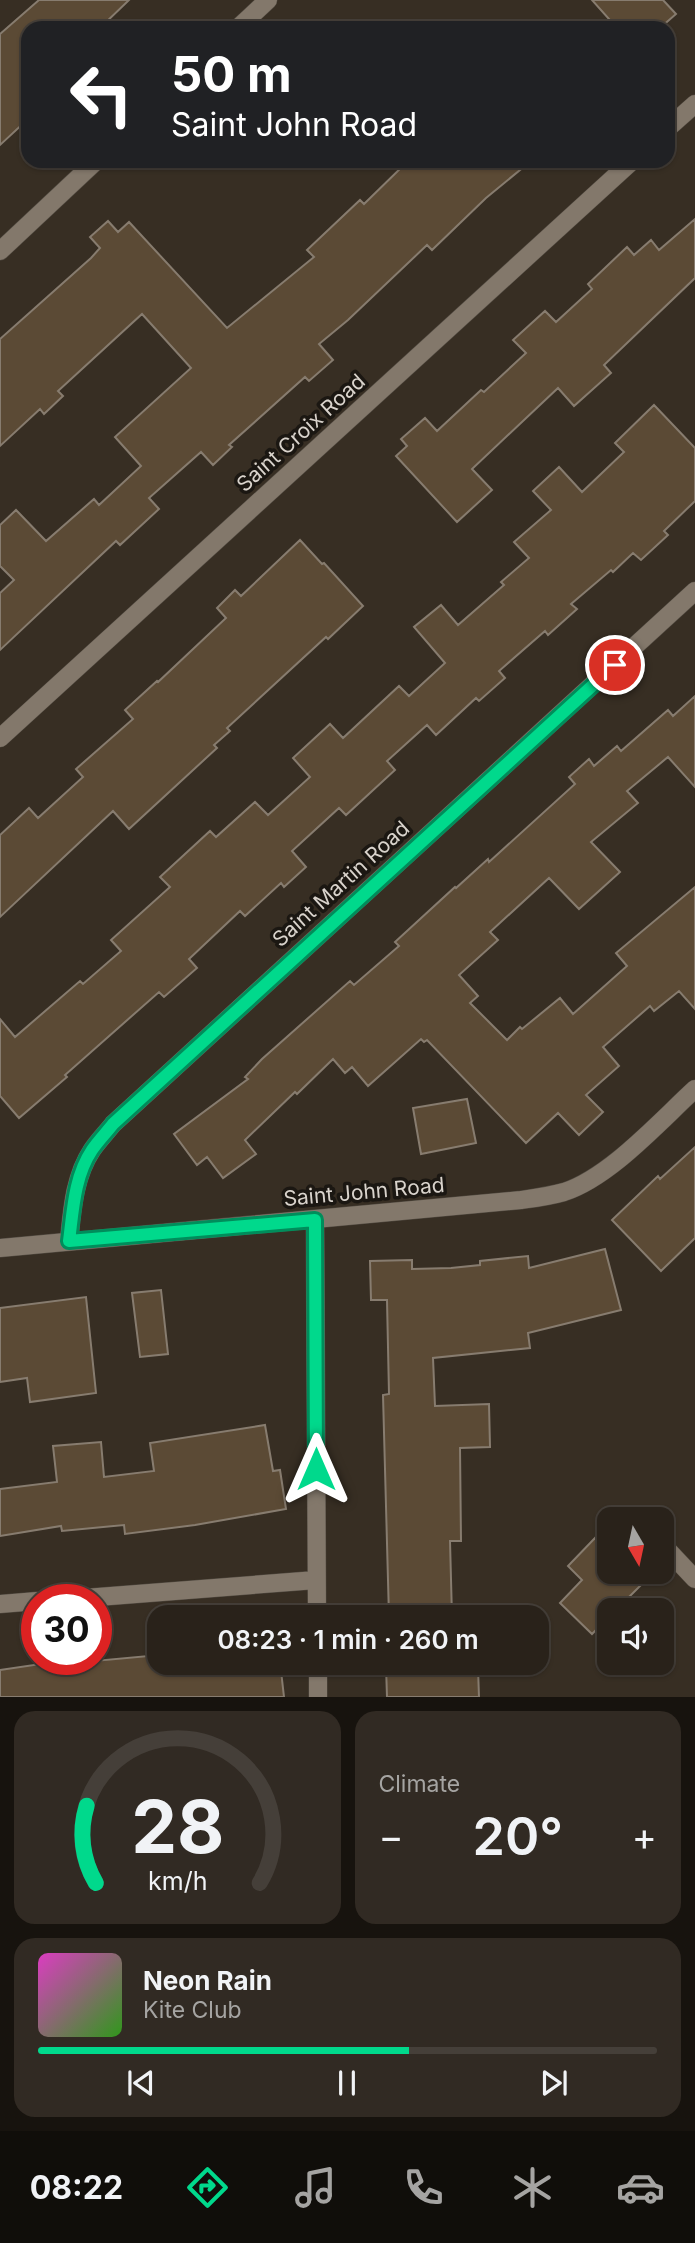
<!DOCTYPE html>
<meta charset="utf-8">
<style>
:root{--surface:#29221a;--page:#312a23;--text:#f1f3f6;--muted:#a5a4a2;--line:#453f39;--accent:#00d98c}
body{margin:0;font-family:Inter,sans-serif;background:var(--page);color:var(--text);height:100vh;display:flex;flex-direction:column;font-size:26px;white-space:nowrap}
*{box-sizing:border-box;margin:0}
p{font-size:23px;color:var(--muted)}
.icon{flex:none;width:38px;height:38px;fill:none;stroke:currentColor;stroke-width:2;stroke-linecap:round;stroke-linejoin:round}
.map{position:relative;height:1697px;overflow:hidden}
.panel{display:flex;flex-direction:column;gap:14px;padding:14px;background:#17130e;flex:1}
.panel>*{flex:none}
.hud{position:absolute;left:21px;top:21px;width:654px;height:147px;border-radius:21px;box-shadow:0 2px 5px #0004,0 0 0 2px var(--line);background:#202124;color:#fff;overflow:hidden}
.needle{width:46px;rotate:171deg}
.fabs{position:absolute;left:597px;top:1507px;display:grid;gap:14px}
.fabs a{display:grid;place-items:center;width:77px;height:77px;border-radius:14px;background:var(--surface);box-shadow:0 2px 5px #0004,0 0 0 2px var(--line);font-size:35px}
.speed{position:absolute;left:21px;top:1584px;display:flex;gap:14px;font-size:35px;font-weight:700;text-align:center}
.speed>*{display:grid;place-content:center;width:91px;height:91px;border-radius:50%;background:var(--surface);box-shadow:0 2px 5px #0004,0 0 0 2px var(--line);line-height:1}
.speed .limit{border:10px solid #d22;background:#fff;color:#111}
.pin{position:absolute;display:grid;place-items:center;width:60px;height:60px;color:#fff;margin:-30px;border:4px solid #fff;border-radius:50%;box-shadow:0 2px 7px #0007}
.me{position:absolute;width:77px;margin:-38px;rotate:0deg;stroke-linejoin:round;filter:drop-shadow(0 0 5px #0008)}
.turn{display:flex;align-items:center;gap:24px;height:147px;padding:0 35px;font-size:32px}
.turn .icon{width:91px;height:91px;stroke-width:2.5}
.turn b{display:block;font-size:49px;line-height:60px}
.big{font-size:52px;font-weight:600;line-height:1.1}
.panel .widget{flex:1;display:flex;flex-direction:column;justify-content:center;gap:10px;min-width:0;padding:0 24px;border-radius:21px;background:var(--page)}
.panel .dial{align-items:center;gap:0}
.dial svg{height:182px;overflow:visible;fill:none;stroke:var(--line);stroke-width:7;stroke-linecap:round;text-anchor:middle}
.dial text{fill:var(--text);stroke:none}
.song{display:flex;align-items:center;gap:21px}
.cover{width:84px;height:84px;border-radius:10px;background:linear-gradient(135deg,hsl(310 70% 55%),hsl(110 70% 35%))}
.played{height:7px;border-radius:4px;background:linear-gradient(90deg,var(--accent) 60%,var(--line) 60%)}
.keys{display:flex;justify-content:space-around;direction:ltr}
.heat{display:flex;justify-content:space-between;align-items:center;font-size:38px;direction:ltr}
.panel .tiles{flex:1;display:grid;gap:14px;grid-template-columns:1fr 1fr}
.widget:last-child{grid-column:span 2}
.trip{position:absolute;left:147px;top:1605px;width:402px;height:70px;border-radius:21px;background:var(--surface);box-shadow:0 2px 5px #0004,0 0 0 2px var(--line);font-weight:600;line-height:70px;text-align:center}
.tabs{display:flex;height:112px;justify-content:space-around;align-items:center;background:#100e0a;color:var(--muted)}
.tabs .icon{width:49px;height:49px}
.tabs .current{color:var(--accent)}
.tabs b{font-size:32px;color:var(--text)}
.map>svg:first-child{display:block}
.building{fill:#5b4a35;stroke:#877c6f;stroke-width:2}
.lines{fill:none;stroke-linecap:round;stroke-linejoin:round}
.street-casing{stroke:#524b42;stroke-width:19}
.secondary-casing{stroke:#524b42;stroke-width:19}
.street{stroke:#83786b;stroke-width:18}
.secondary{stroke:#83786b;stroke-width:18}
.route-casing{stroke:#008d5b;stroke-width:18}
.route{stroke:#00d98c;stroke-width:12}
.labels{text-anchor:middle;stroke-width:7;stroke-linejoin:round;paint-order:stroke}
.street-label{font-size:21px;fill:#d9d3cc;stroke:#1b1712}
</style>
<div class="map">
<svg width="695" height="1697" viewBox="0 0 695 1697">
<rect width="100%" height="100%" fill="#372e23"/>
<path class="building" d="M39 0H129L100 28H28V119L0 145V34Z
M592 0H663L676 14 660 28H617Z
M408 161H531L486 198 432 250 427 245 348 320 319 344 333 360 309 381 305 377 229 445 232 447 213 465 201 452 149 498 159 509 120 545 116 541 0 650V593L14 580 0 566V525L16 510 46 541 94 499 99 505 141 466 115 437 191 368 142 314 58 391 63 396 44 414 40 409 0 446V339L91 258 100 248 90 237 108 221 118 232 129 222 227 328 314 257 307 250 360 200 364 204Z
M695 219V278L604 365 611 373 574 406 558 388 472 469 492 490 457 522 396 456 407 446 401 439 425 418 437 431 481 390 484 392 526 353 513 340 545 311 556 322 592 289 588 284 627 247 634 255 651 240 659 250Z
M654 405 695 448V501L664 531 668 535 641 560 633 553 613 572 611 570 571 604 577 609 548 635 545 631 499 671 505 678 479 701 476 698 436 735 427 725 387 761 395 770 346 815 339 808 292 851 306 867 284 887 281 883 245 916 240 911 189 959 197 968 164 997 159 992 65 1075 67 1077 19 1118 0 1096V1019L15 1037 80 981 83 984 121 951 111 940 170 887 160 877 210 831 216 837 255 802 268 815 310 777 293 758 330 724 343 738 399 686 409 696 445 663 414 627 441 605 458 625 504 585 501 582 529 558 514 542 551 510 533 491 559 467 582 492 624 452 615 443Z
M300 540 322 564 324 563 363 606 328 639 326 637 227 728 230 731 214 745 217 748 129 829 113 811 0 917V835L29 808 38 818 83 777 76 769 133 719 125 710 157 681 158 682 226 618 217 608 235 590 241 596Z
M695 696V787L668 757 627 791 638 803 591 842 620 872 579 909 549 878 490 932 498 940 459 975 478 996 470 1003 507 1040 520 1027 522 1029 560 998 573 1014 627 966 616 953 695 887V1009L679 991 654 1011 650 1006 603 1047 619 1066 586 1095 603 1112 579 1135 558 1113 526 1143 427 1040 424 1042 421 1039 368 1086 352 1067 345 1073 333 1059 297 1094 295 1092 245 1140 256 1154 223 1178 207 1157 197 1165 174 1134 248 1079 245 1077 262 1059 350 981 354 985 399 946 395 942 455 887 456 888 488 859 489 862 575 784 569 777 589 759 594 766 617 746 621 751 668 710 673 716Z
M467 1099 476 1143 421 1154 413 1108Z
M695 1147V1238L661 1271 612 1220 658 1176 660 1179Z
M605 1249 621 1310 528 1333 530 1348 433 1358 435 1406 489 1404 490 1447 460 1448 461 1541H450L452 1617H389L383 1395 389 1394 387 1300H371L370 1261 412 1260V1269L451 1268 480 1265V1261L528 1256 529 1268Z
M161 1290 168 1354 140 1357 132 1293Z
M86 1297 96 1393 30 1402 27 1378 0 1382V1308Z
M265 1425 273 1471 280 1470 286 1509 195 1525 125 1534 124 1525 62 1531 61 1526 0 1536V1489L57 1482 53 1446 101 1442 104 1477 154 1471 150 1443Z
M595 1538 609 1552V1572H629L642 1584 616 1610H609V1617L592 1634 560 1603 582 1580 568 1566Z
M159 1655V1662H280L284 1697H0V1670L48 1663V1659H84V1662Z
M443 1665V1669L478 1668 479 1697H387L386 1666Z"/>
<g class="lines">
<defs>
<path id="street" d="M668 128 695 104
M0 738 632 161
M315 1220 317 1617
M69 1241C72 1211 74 1177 92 1150 98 1141 106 1133 113 1124L695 591
M0 1248 521 1200C535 1198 550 1196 564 1192 610 1177 659 1122 695 1089
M662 1544 695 1579
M59 1600 316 1580
M0 1604 37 1601
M318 1662V1697"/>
<path id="secondary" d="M238 28 268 0
M0 251 96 161"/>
</defs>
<use href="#street" class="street-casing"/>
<use href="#secondary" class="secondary-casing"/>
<use href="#street" class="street"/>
<use href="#secondary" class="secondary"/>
</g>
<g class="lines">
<defs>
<path id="route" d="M316 1469 315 1220 69 1241C73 1211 74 1177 92 1150 98 1141 106 1133 113 1124L615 665"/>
</defs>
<use href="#route" class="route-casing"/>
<use href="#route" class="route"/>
</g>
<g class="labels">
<g class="street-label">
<text transform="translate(301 433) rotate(-42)" y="7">Saint Croix Road</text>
<text transform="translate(341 884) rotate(-42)" y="7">Saint Martin Road</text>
<text transform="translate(364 1192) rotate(-5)" y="7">Saint John Road</text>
</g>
</g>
</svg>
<div class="fabs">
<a><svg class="needle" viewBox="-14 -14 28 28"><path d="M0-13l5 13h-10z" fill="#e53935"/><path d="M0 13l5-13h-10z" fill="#a5a4a2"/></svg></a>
<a><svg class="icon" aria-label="sound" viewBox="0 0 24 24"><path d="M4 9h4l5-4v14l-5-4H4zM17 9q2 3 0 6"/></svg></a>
</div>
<div class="speed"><div class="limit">30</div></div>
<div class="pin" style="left:615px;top:665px;background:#d93025"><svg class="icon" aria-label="arrive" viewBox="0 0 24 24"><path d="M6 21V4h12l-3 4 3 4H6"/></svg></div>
<svg class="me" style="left:316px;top:1469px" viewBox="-20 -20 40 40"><path d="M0-17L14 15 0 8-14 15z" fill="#00d98c" stroke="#fff" stroke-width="4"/></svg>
<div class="trip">08:23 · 1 min · 260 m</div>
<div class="hud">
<div class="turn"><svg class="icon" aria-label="left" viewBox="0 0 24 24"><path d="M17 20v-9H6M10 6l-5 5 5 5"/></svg><div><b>50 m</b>Saint John Road</div></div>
</div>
</div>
<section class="panel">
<div class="tiles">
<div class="widget dial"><svg viewBox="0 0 100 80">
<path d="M14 69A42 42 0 1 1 86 69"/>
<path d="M14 69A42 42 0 0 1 10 35" stroke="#00d98c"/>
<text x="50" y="56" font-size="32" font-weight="700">28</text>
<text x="50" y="72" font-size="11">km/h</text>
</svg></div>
<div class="widget"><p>Climate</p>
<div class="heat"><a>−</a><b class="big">20°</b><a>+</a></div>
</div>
<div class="widget">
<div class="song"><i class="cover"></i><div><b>Neon Rain</b><p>Kite Club</p></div></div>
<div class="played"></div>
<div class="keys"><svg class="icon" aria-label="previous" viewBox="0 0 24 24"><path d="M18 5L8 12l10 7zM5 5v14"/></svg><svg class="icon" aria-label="pause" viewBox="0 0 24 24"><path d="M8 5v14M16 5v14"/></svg><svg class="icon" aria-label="next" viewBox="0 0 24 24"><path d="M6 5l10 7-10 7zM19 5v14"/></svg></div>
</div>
</div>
</section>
<nav class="tabs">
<b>08:22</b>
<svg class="icon current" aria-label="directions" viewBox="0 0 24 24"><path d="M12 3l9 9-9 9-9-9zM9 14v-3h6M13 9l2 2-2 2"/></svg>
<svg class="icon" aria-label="music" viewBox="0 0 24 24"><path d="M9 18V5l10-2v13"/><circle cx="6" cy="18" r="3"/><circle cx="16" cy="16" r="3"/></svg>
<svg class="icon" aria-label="phone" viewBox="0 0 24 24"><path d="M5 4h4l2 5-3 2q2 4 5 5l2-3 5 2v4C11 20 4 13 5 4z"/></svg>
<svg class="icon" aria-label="climate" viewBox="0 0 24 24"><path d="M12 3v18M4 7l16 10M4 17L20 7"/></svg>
<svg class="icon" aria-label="car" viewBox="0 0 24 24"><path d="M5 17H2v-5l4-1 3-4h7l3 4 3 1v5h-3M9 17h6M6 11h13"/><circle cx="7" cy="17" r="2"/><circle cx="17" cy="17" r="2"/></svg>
</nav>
